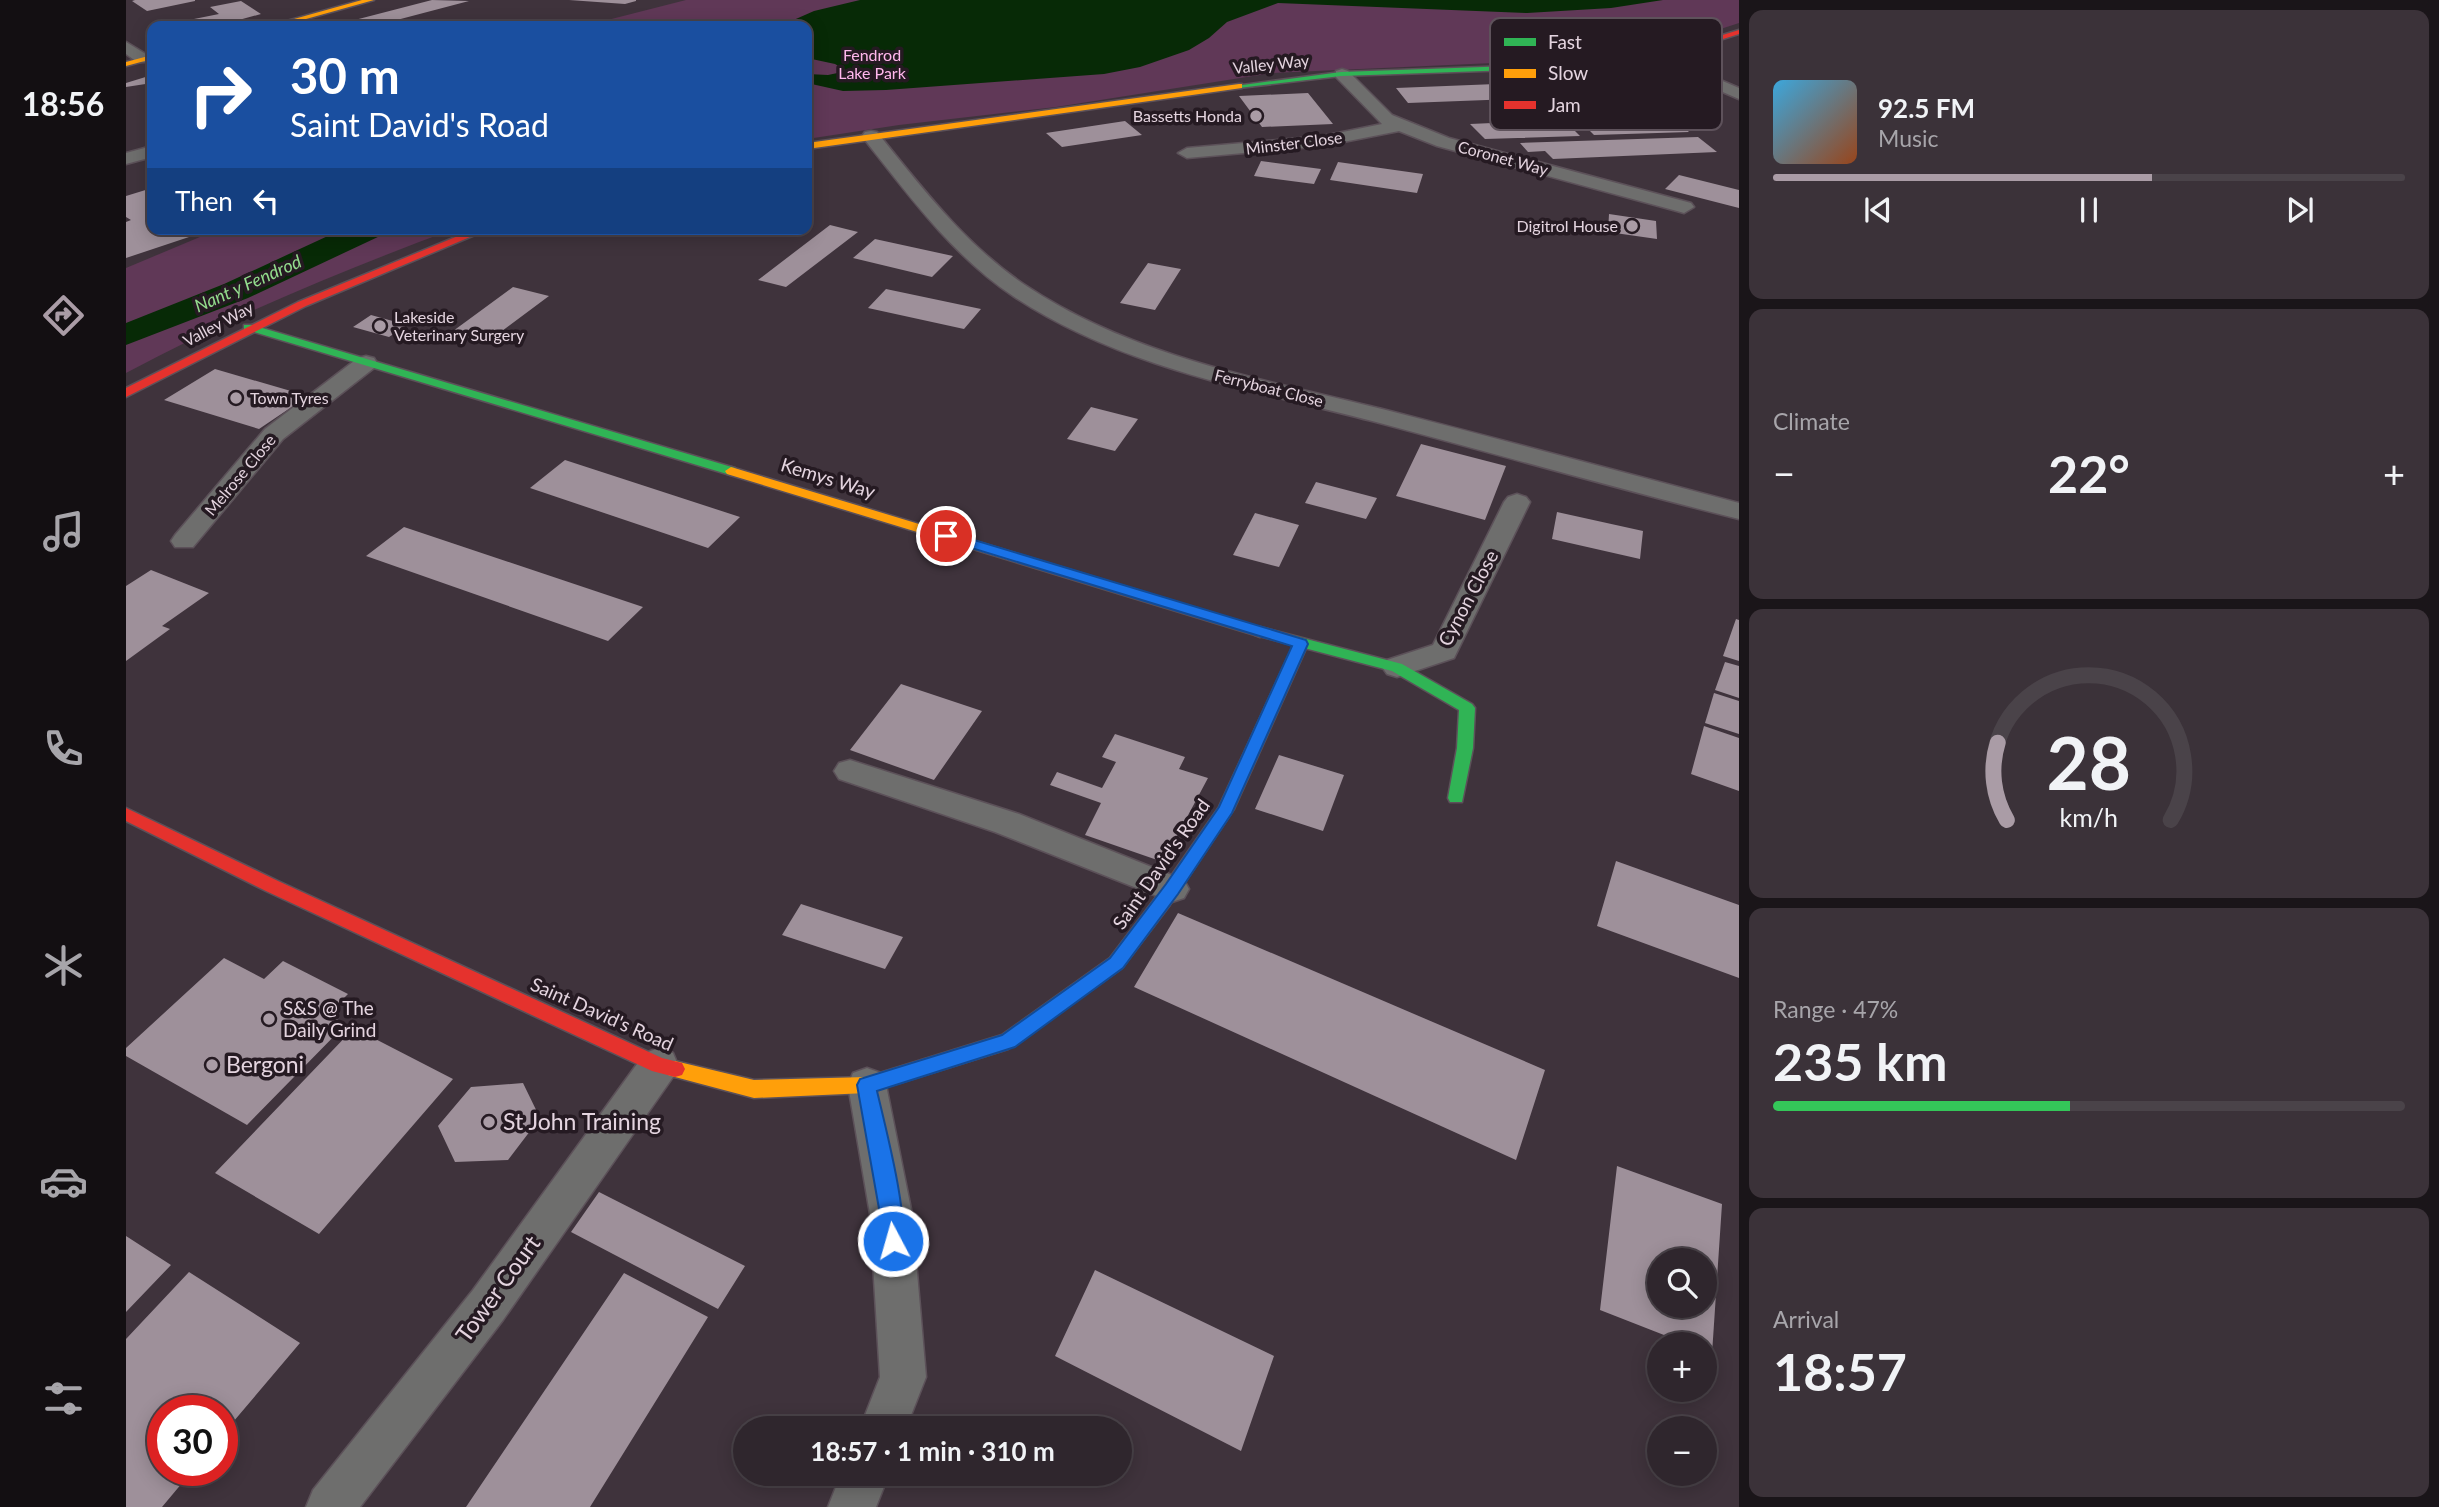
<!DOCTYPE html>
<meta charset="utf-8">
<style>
:root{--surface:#2f262d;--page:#3b3239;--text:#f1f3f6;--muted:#a7a5aa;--line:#4a4349;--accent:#aa9ca6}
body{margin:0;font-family:Lato,sans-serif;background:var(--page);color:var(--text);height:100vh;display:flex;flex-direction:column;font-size:26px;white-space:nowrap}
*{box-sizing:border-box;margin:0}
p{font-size:23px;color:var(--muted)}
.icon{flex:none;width:38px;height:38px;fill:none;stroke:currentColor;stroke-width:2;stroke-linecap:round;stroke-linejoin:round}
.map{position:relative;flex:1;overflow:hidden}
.details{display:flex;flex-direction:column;gap:10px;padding:10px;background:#1a1519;width:700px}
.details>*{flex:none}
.top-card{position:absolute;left:21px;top:21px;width:665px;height:214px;border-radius:14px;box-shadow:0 4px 18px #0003,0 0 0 2px var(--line);background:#1a4fa0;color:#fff;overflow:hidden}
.buttons{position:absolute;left:1521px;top:1248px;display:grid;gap:14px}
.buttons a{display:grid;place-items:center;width:70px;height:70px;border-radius:50%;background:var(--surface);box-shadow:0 4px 18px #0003,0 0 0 2px var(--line);font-size:35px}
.speed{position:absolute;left:21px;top:1395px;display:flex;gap:14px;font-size:35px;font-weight:700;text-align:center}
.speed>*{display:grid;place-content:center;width:91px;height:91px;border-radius:50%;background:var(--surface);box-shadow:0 4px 18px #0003,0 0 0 2px var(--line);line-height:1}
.speed .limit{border:10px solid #d22;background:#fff;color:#111}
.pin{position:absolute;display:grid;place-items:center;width:60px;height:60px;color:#fff;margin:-30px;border:4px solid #fff;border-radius:50%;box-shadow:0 2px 7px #0007}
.me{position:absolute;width:77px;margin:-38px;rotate:354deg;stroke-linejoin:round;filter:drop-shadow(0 0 5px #0008)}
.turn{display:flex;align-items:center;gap:24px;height:147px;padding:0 28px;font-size:32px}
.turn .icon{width:91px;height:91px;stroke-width:2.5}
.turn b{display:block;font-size:49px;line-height:60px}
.then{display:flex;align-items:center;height:66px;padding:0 28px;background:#0003;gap:14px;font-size:26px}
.big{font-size:52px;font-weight:700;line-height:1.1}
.details .widget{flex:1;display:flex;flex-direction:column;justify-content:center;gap:10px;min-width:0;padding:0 24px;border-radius:14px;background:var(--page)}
.details .dial{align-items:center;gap:0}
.dial svg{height:182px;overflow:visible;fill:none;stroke:var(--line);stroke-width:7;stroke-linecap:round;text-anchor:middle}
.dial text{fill:var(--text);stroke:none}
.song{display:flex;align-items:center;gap:21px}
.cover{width:84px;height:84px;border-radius:10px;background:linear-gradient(135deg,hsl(200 70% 55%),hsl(20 70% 35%))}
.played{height:7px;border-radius:4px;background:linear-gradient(90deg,var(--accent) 60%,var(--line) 60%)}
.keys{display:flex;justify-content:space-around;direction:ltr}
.heat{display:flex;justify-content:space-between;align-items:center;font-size:38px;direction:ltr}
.charge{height:10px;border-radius:5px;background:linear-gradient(90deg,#34c759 47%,var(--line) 0)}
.trip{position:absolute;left:607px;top:1416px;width:399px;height:70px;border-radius:35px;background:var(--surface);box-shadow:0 4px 18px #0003,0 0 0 2px var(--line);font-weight:700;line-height:70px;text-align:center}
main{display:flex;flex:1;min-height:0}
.tab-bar{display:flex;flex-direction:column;width:126px;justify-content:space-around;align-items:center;background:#130f12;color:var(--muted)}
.tab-bar .icon{width:49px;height:49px}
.tab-bar .on{color:var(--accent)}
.tab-bar b{font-size:32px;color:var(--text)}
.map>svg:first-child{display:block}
.green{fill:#603857}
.water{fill:#072a06}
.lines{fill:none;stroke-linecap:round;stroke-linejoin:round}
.river{fill:#072a06;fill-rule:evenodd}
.building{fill:#9e909a;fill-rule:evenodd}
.street-casing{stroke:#5c5159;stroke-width:3}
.fast-casing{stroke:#5c5159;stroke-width:3}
.slow-casing{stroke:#5c5159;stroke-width:3}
.jam-casing{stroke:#5c5159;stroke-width:3}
.street{fill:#6e6e6d;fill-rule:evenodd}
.fast{fill:#30b455;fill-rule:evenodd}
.slow{fill:#ff9f0a;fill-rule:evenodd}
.jam{fill:#e5322d;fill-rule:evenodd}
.route{fill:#1a73e8;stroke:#114b97;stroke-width:2}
.poi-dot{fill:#aa9ca6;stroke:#251a22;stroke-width:2.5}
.labels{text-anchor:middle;stroke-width:7;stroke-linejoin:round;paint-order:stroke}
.far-park-label{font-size:16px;fill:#ffb8ec;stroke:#251a22}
.far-street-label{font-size:16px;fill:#e4d4df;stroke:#251a22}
.far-poi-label{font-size:16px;fill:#e4d4df;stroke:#251a22;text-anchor:end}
.far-water-label{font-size:18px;font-style:italic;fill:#93dc8d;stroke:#251a22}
.street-label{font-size:19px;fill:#e4d4df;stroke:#251a22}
.poi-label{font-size:19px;fill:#e4d4df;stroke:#251a22;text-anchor:start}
.near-poi-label{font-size:23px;fill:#e4d4df;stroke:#251a22;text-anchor:start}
.near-street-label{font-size:23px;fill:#e4d4df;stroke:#251a22}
.key{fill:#251a22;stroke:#5e525b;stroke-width:2}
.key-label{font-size:19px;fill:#e4d4df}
</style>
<main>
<nav class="tab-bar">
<b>18:56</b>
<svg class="icon on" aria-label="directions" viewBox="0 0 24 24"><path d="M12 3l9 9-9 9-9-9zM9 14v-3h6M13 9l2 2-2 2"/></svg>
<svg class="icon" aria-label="music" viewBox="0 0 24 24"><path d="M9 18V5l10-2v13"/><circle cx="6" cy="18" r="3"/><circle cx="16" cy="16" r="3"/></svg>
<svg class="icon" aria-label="phone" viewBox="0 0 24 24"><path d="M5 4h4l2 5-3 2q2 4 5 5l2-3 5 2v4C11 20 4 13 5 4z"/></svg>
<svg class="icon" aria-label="climate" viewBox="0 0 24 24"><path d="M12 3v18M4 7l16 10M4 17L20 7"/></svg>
<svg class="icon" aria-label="car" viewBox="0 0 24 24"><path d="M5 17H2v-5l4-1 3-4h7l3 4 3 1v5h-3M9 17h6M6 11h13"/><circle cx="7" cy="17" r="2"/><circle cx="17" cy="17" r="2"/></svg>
<svg class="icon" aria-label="filters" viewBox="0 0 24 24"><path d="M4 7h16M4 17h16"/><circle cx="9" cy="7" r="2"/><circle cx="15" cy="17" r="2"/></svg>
</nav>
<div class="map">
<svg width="1613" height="1507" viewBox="0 0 1613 1507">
<rect width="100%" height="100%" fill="#3f333c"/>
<path class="green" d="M560 0H1613V23L1564 39 1498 53 1412 61 1146 73 930 107 773 125 681 139V26H458Z
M93 229H328C215 271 106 316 0 373V268Z"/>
<path class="water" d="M734 0H1537L1485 8 1401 13 1152 3 1101 22 1083 38 1063 50 1014 67 978 74 760 90 717 91 681 83V74L702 75 721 71 709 64 681 58V26H654L688 11Z"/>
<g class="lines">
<path class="river" d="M217 229H258L254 236 122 298 0 345V323L98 284Z"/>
</g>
<path class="building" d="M9 0H69V1L21 11 6 1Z
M306 0 343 1 248 26H230L221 22Z
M443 0H510V1L499 4Z
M115 1 135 14 91 26H59L53 22 93 14 84 7Z
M26 75V83L0 87V83Z
M1395 83 1410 98 1282 103 1270 88Z
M1182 93 1207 124 1136 127 1113 96Z
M1545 116 1563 132 1468 135 1452 119Z
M1438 120 1454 136 1359 139 1344 124Z
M999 121 1016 135 936 147 920 133Z
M1572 137 1591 152 1427 159 1419 151 1402 152 1394 143Z
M1135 161 1195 169 1188 184 1128 176Z
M1212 162 1297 174 1291 193 1204 180Z
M1553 175 1613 190V208L1539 189Z
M26 188V229L84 230 0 258V222L5 220 0 217V196Z
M1483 214 1530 221 1531 239 1482 232Z
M704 225 732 232 660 287 632 280Z
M749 239 827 256 806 277 727 258Z
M1022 263 1055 269 1029 310 994 303Z
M387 287 423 296 360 343 323 334Z
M760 289 855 309 838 329 742 308Z
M245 315 281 325 263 337 227 327Z
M89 369 182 396 133 429 38 400Z
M965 407 1012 419 989 451 941 439Z
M1295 444 1380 466 1359 520 1270 496Z
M439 460 614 517 582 548 404 488Z
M1190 482 1251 498 1240 519 1179 503Z
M1431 512 1517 531 1514 559 1426 539Z
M1129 513 1173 525 1153 567 1107 555Z
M278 527 517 607 482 641 240 556Z
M25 570 83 593 36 626 44 629 0 661V586Z
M1610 619 1613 620V661L1597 656Z
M1599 662 1613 666V698L1589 690Z
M775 684 856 711 808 780 724 750Z
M1588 693 1613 701V734L1579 723Z
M1578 726 1613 738V791L1565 774Z
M989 734 1059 757 1053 769 1082 778 1037 862 959 835 975 803 924 785 931 772 976 788 990 762 976 757Z
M1153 755 1218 775 1197 831 1129 809Z
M1490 861 1613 905V978L1471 926Z
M675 904 777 937 759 969 656 935Z
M1052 913 1419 1070 1390 1160 1008 987Z
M98 958 138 979 157 961 222 994 202 1014 220 1024 121 1125 0 1056V1048Z
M228 1028 327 1079 193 1234 89 1173Z
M397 1083 414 1118 382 1160 329 1162 312 1126 345 1087Z
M1491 1166 1596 1204 1586 1354 1578 1351V1344H1561L1474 1310ZM1533 1260H1578V1306H1533Z
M473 1192 619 1266 592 1309 445 1232Z
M0 1236 45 1265 0 1312Z
M969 1270 1148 1356 1115 1451 929 1356Z
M63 1272 174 1343 96 1435V1410H37V1470H67L36 1507H0V1339Z
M498 1273 582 1317 464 1507H340Z"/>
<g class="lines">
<defs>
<path id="street" d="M0 42 23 56V62H11L0 54Z
M1526 51 1613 88V99L1520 59V53Z
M1216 69 1222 71 1266 115 1323 138 1565 203 1568 207 1558 213 1551 211 1311 146 1273 131 1197 146 1061 158 1052 153 1061 148 1197 136 1256 124 1210 77V71Z
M745 131 751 132C796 188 841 247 902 287 1008 357 1139 380 1260 410 1378 440 1495 472 1613 503V519C1492 489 1371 454 1250 422 1127 390 995 368 887 296 827 256 783 196 739 140L736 136 739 132Z
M26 146V157L0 164V153Z
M240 356 248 358 251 363 248 368 157 439 67 547H49L45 541 49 535 139 429 232 358Z
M1391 494 1400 497 1404 502 1328 658 1271 677 1261 674 1256 667 1261 660 1307 645 1378 502 1382 497Z
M724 760 893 814 1058 880 1063 889 1058 898 1046 902 869 832 713 779 708 771 713 763Z
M533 1048 547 1053 552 1065 547 1077 377 1320 234 1507H180L187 1490 347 1290 519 1053Z
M741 1068 755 1073 760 1085 786 1214 800 1377 780 1428H734L754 1377 744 1214 722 1085 727 1073Z
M715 1474H763L750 1507H702Z"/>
<path id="fast" d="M1485 59 1488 63 1416 69 1215 76 1113 88 1109 86 1215 72 1416 65Z
M118 325H126L609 468 611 471 605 475 601 474 118 329Z
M1134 627 1276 664 1346 704 1349 708 1347 748 1336 802H1324L1322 798 1331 748 1333 710 1266 671 1129 635 1127 632 1129 629Z"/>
<path id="slow" d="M236 0H248L155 26H143Z
M26 55V59L0 66V62Z
M1113 84H1116V88L681 149V143Z
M605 467 1139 629 1141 632 1134 637 1129 635 601 474 599 471Z
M1037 894 1043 896 1046 901 1043 906 996 968 882 1049 741 1093 628 1098 549 1077 542 1075 539 1069 542 1063 549 1061 628 1080 741 1077 876 1035 984 958 1031 896Z"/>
<path id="jam" d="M1613 30V34L1565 49 1485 63 1481 61 1564 45Z
M349 229H363L180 306 0 397V388L172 302Z
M1175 639 1182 644 1108 809 1043 906 1037 908 1031 906 1028 901 1031 896 1093 807 1168 644Z
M0 808 152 881 536 1058 556 1063 559 1069 556 1075 549 1077 526 1071 140 891 0 821Z"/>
</defs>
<use href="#street" class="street-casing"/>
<use href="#fast" class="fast-casing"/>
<use href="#slow" class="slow-casing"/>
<use href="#jam" class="jam-casing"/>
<use href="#street" class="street"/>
<use href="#fast" class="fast"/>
<use href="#slow" class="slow"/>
<use href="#jam" class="jam"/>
</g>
<path class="route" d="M816 533H825L1180 640 1182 644 1106 813 1052 894 997 968 889 1047 751 1091C758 1121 785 1224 775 1248L767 1251 760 1248 731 1085 734 1079 876 1035 984 958 1040 884 1093 807 1166 646 816 539Z"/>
<g class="poi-dot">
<circle cx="1130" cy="116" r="7"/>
<circle cx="1506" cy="226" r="7"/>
<circle cx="254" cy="326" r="7"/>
<circle cx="110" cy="398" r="7"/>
<circle cx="143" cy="1019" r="7"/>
<circle cx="86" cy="1065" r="7"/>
<circle cx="363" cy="1122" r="7"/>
</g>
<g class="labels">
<g class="far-park-label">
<text x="746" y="61">Fendrod<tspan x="746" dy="18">Lake Park</tspan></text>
</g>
<g class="far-street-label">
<text transform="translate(1145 64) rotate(-6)" y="6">Valley Way</text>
<text transform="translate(1168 143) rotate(-7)" y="6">Minster Close</text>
<text transform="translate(1377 158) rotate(15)" y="6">Coronet Way</text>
<text transform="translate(92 324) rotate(-28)" y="6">Valley Way</text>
<text transform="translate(1143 388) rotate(14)" y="6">Ferryboat Close</text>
<text transform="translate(114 475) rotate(-50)" y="6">Melrose Close</text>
</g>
<g class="far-poi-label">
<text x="1116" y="122">Bassetts Honda</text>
<text x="1492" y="232">Digitrol House</text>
<text x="268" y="323" text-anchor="start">Lakeside<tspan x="268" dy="18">Veterinary Surgery</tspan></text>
<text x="124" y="404" text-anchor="start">Town Tyres</text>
</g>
<g class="far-water-label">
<text transform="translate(122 284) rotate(-24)" y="6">Nant y Fendrod</text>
</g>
<g class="street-label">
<text transform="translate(702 478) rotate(17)" y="7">Kemys Way</text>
<text transform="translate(1342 598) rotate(-62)" y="7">Cynon Close</text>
<text transform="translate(1035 864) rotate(-55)" y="7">Saint David's Road</text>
<text transform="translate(476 1014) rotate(24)" y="7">Saint David's Road</text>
</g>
<g class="poi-label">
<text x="157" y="1015">S&amp;S @ The<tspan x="157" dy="22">Daily Grind</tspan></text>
</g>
<g class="near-poi-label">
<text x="100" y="1073">Bergoni</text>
<text x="377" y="1130">St John Training</text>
</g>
<g class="near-street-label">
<text transform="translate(372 1289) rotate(-54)" y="8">Tower Court</text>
</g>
</g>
<rect x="1364" y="18" width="232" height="112" rx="10" class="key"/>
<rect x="1378" y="38" width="32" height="8" fill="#30b455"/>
<rect x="1378" y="69" width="32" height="9" fill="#ff9f0a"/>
<rect x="1378" y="101" width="32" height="8" fill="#e5322d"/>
<g class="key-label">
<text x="1422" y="49">Fast</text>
<text x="1422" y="80">Slow</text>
<text x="1422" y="112">Jam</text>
</g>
</svg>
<div class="buttons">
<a><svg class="icon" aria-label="search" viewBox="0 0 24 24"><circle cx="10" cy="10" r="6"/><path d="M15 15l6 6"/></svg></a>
<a>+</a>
<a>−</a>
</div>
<div class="speed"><div class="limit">30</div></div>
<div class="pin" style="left:820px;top:536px;background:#d93025"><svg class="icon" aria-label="arrive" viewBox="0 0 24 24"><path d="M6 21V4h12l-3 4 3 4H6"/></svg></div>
<svg class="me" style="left:767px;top:1241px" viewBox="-20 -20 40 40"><circle r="17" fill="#1a73e8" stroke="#fff" stroke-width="3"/><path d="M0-11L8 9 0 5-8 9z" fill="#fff"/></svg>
<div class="trip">18:57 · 1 min · 310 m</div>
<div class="top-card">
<div class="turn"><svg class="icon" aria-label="right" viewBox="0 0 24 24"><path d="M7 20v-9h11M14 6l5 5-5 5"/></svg><div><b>30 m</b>Saint David's Road</div></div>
<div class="then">Then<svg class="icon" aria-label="left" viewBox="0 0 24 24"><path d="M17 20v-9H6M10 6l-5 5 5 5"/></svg></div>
</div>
</div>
<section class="details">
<div class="widget">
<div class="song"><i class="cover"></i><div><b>92.5 FM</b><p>Music</p></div></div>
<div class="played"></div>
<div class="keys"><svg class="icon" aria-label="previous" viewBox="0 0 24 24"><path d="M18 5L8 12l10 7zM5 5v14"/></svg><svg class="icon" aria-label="pause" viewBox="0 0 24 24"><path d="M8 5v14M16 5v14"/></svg><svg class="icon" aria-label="next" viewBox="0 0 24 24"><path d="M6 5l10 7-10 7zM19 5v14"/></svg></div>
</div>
<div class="widget"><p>Climate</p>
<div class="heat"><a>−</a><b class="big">22°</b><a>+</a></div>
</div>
<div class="widget dial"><svg viewBox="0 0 100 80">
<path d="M14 69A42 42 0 1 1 86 69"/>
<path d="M14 69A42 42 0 0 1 10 35" stroke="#aa9ca6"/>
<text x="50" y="56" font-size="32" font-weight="700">28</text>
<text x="50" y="72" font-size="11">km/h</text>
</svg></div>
<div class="widget"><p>Range · 47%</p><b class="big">235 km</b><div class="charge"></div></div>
<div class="widget"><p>Arrival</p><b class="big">18:57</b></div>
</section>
</main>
